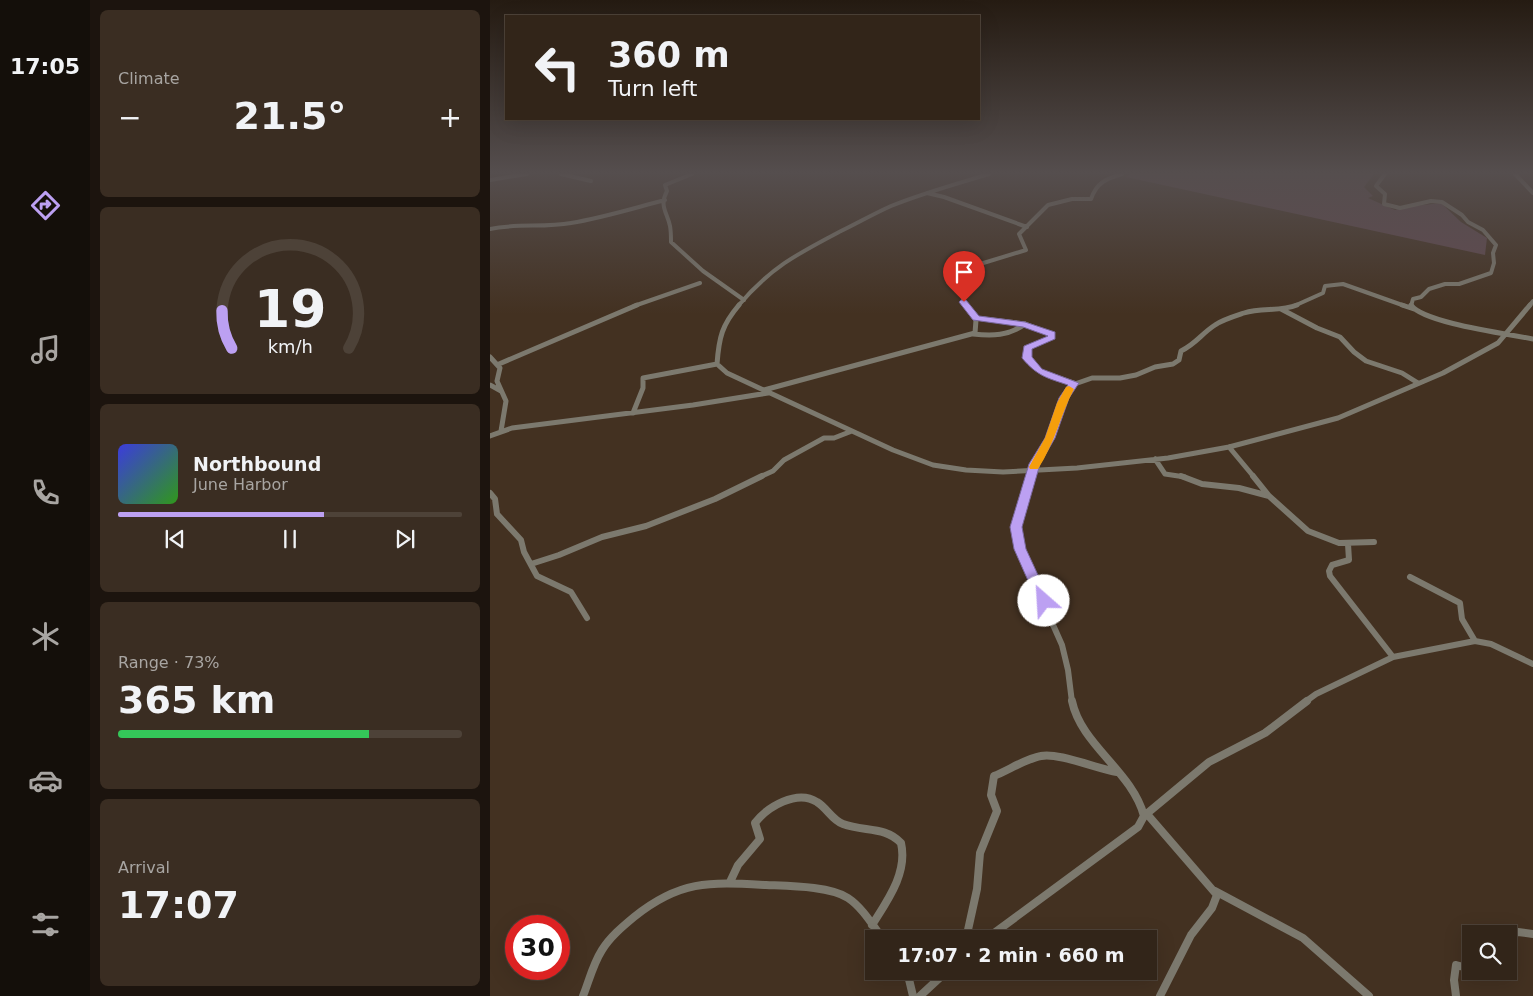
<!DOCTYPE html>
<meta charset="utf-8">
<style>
:root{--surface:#322519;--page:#3a2d22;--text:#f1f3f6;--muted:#a8a5a2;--line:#4d4238;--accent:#bca0f2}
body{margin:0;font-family:"DejaVu Sans",sans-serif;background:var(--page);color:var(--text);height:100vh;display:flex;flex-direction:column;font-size:19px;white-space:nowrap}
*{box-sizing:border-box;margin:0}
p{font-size:16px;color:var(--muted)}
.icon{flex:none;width:28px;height:28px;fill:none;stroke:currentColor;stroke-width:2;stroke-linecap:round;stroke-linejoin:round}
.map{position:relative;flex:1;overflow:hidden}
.details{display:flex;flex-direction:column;gap:10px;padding:10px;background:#1c140e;width:400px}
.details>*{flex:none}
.top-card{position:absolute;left:15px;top:15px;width:475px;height:105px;border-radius:0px;box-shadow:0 5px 20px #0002,0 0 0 1px var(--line);background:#322519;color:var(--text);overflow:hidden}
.controls{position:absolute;left:972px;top:925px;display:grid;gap:10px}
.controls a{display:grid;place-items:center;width:55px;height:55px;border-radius:0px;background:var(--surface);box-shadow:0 5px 20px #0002,0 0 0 1px var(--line);font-size:25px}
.speed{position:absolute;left:15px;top:915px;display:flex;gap:10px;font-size:25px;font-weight:700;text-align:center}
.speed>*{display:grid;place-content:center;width:65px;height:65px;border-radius:50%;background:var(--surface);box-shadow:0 5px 20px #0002,0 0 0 1px var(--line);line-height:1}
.speed .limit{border:8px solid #d22;background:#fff;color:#111}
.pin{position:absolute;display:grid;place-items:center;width:42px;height:42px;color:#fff;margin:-51px -21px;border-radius:50% 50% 50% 0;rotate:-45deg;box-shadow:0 0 5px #0007}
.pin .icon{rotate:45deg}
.me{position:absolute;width:55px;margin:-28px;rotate:334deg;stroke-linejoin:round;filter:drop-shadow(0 0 4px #0008)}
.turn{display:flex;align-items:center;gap:18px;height:105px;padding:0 20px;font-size:22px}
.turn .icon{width:65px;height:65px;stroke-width:2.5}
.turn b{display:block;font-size:35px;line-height:42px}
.big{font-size:38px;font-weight:800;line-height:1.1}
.details .card{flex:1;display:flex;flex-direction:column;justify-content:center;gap:8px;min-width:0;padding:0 18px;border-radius:8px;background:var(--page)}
.details .dial{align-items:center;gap:0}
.dial svg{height:130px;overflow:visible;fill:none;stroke:var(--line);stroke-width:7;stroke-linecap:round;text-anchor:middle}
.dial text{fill:var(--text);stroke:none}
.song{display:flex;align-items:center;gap:15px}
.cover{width:60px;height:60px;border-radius:8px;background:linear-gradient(135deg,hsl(240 70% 55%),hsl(110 70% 35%))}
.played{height:5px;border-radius:2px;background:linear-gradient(90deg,var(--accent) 60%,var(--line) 60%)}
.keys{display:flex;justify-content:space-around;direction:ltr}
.heat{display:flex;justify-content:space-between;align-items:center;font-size:28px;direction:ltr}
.charge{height:8px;border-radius:4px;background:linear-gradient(90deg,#34c759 73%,var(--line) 0)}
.trip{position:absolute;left:375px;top:930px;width:292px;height:50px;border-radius:0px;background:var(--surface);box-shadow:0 5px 20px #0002,0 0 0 1px var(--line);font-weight:800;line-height:50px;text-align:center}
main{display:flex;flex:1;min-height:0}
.dock{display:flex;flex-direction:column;width:90px;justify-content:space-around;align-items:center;background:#140f0a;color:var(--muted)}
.dock .icon{width:35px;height:35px}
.dock .current{color:var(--accent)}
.dock b{font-size:22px;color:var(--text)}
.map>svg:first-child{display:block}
.green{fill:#614950}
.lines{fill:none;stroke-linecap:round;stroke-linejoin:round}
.minor-far3{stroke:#7c796e;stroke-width:4}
.minor-far2{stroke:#7c796e;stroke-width:5}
.minor-far1{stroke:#7c796e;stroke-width:6}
.minor{stroke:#7c796e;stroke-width:8}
.route{fill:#bca0f2;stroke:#7a689d}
.slow{fill:#f59e0b}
</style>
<main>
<nav class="dock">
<b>17:05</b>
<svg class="icon current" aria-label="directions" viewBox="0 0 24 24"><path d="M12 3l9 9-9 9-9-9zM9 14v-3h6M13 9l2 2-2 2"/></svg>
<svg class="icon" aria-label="music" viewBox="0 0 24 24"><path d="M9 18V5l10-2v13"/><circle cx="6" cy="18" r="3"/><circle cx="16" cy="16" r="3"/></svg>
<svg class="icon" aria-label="phone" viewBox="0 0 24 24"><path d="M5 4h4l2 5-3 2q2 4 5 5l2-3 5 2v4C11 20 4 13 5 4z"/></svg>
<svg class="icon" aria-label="climate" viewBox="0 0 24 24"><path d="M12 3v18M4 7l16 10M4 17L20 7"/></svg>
<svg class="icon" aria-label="car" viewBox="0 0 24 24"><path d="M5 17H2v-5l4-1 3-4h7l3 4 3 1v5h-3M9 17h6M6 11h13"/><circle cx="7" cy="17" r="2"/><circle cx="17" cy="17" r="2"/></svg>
<svg class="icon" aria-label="filters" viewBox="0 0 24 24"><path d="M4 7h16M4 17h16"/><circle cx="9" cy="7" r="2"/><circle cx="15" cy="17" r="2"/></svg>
</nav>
<section class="details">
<div class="card"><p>Climate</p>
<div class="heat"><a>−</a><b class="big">21.5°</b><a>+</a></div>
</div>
<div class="card dial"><svg viewBox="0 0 100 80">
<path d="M14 69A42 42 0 1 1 86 69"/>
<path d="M14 69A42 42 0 0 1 8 46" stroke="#bca0f2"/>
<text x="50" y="56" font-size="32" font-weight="700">19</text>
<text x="50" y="72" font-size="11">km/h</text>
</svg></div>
<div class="card">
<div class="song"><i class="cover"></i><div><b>Northbound</b><p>June Harbor</p></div></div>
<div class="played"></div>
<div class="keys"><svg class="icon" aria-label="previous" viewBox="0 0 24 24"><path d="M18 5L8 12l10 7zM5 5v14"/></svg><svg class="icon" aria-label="pause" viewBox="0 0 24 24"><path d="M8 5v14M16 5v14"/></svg><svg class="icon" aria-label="next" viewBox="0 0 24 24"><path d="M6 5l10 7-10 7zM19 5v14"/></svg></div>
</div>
<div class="card"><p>Range · 73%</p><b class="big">365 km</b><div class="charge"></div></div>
<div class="card"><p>Arrival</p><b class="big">17:07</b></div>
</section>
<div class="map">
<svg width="1043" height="996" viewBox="0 0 1043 996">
<rect width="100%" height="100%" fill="#433121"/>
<path class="green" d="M640 174H884L874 187 883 196 878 198 905 210 915 207 951 203 971 222 997 238 995 255 636 177Z"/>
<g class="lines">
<path class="minor-far3" d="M71 174 101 181
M202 174 175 185 177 191C169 206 177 212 180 226 181 231 181 237 181 242L213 271 254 300
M895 174 886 186 895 194 894 204 910 208 941 201 952 202 972 215 978 222 993 230 1006 245 1003 253 1004 263 1001 273 969 284H955L939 289 931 297 923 299 921 306
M1025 174 1043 193
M0 180 37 174
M437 193 454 197 537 227
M0 229C26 223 54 228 81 223 112 218 144 208 175 200
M144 306 210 283
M248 306C280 268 307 254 349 232 366 224 383 214 401 206 433 193 466 184 499 174
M475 306 473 298 475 293 490 280 488 271 490 264 536 250 529 234 558 205 582 199H601C607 182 616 179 632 174
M804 306 833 293 835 286 853 284 915 306
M1039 306 1043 301"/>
<path class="minor-far2" d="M249 305C232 325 229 337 227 364L237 373 403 450 443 465 476 470 513 472 587 468 678 458 739 447 848 418 953 373 1008 343 1040 305
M912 305 924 309
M921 305C933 323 1019 334 1043 339
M791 309 827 328 850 337 864 352 876 361 912 373 928 383
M486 318 535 324 562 334V337L538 348 537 358 552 372 584 383
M483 334C502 336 519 336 535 324
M0 357 10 368 7 381 16 401 11 431
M9 364 147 305
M0 385 11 391
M274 390 485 333 486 320 475 305
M143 413 153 388V378L227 364
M0 436 22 428 203 405 278 393
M739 447 764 477
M665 459 675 474 695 477
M270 477 283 471 294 460 334 438H344L362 431
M541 477C546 463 553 452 560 439 568 421 572 402 582 385L602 378H630L646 375 665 367 683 364 689 360 691 351C707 343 711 334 725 325 732 320 745 316 754 313 771 307 790 312 807 305"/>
<path class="minor-far1" d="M542 476 526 527 535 562 572 645 578 670 582 702
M691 476 712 484 749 488 779 496
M763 476 779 496 818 531 849 543 884 542
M0 493 5 499 7 514 31 540 34 552 47 576 81 592 97 618
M858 544 859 560 842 565 839 571 840 576 903 657
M41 564 69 555 112 537 156 526 225 499 272 476
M920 577 970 603 972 619 985 641
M815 702 826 694 903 657 985 641 1001 644 1043 664"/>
<path class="minor" d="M657 814 727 895 722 908 701 935 670 996
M654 816 719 762 775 733 817 701
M240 882 248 865 270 839 265 823C277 807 307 789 327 802 337 808 342 820 353 824 374 832 395 826 411 843 418 873 397 901 382 925
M725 891 813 938 879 996
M1013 934 1028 932 1043 934
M476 939 487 889 490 853 507 811 501 795 504 776C519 770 535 759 551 756 567 752 608 769 627 772
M496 939 648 827 654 816C642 771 591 745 582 701
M417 971 423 996
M93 996C99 981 103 964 112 950 120 937 132 927 144 917 190 880 219 882 276 885 298 886 340 886 358 898 373 908 383 926 393 939
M430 996 457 971
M966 996 964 980 966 965 981 969"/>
</g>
<linearGradient id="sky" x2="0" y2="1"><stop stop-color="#251b12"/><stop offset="0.55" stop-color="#554e4e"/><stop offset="1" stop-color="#554e4e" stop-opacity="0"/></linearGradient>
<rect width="1043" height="314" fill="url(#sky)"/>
<path class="route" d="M471 300H476L489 316 535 322 565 332V339L542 349V357L552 369 589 383 579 398 565 438 550 464 532 527 536 549 560 601 558 604H549L547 601 524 549 520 527 539 464 555 438 569 398 578 385C557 378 547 376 532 358L534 346 558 336 533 327 483 320 469 302Z"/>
<path class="slow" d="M579 386 584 389C570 416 565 443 548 469H540L539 467 555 438 567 403 576 387Z"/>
</svg>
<div class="controls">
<a><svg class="icon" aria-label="search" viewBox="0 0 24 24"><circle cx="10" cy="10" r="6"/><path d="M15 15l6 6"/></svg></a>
</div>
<div class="speed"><div class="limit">30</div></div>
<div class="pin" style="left:474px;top:302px;background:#d93025"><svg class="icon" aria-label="arrive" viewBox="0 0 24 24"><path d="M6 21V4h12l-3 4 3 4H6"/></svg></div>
<svg class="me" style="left:554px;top:601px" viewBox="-20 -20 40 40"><circle r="19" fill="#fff"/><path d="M0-13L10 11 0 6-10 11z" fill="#bca0f2"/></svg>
<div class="trip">17:07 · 2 min · 660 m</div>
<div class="top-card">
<div class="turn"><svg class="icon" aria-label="left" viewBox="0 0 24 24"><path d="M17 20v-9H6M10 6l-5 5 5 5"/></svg><div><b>360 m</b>Turn left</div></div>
</div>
</div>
</main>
